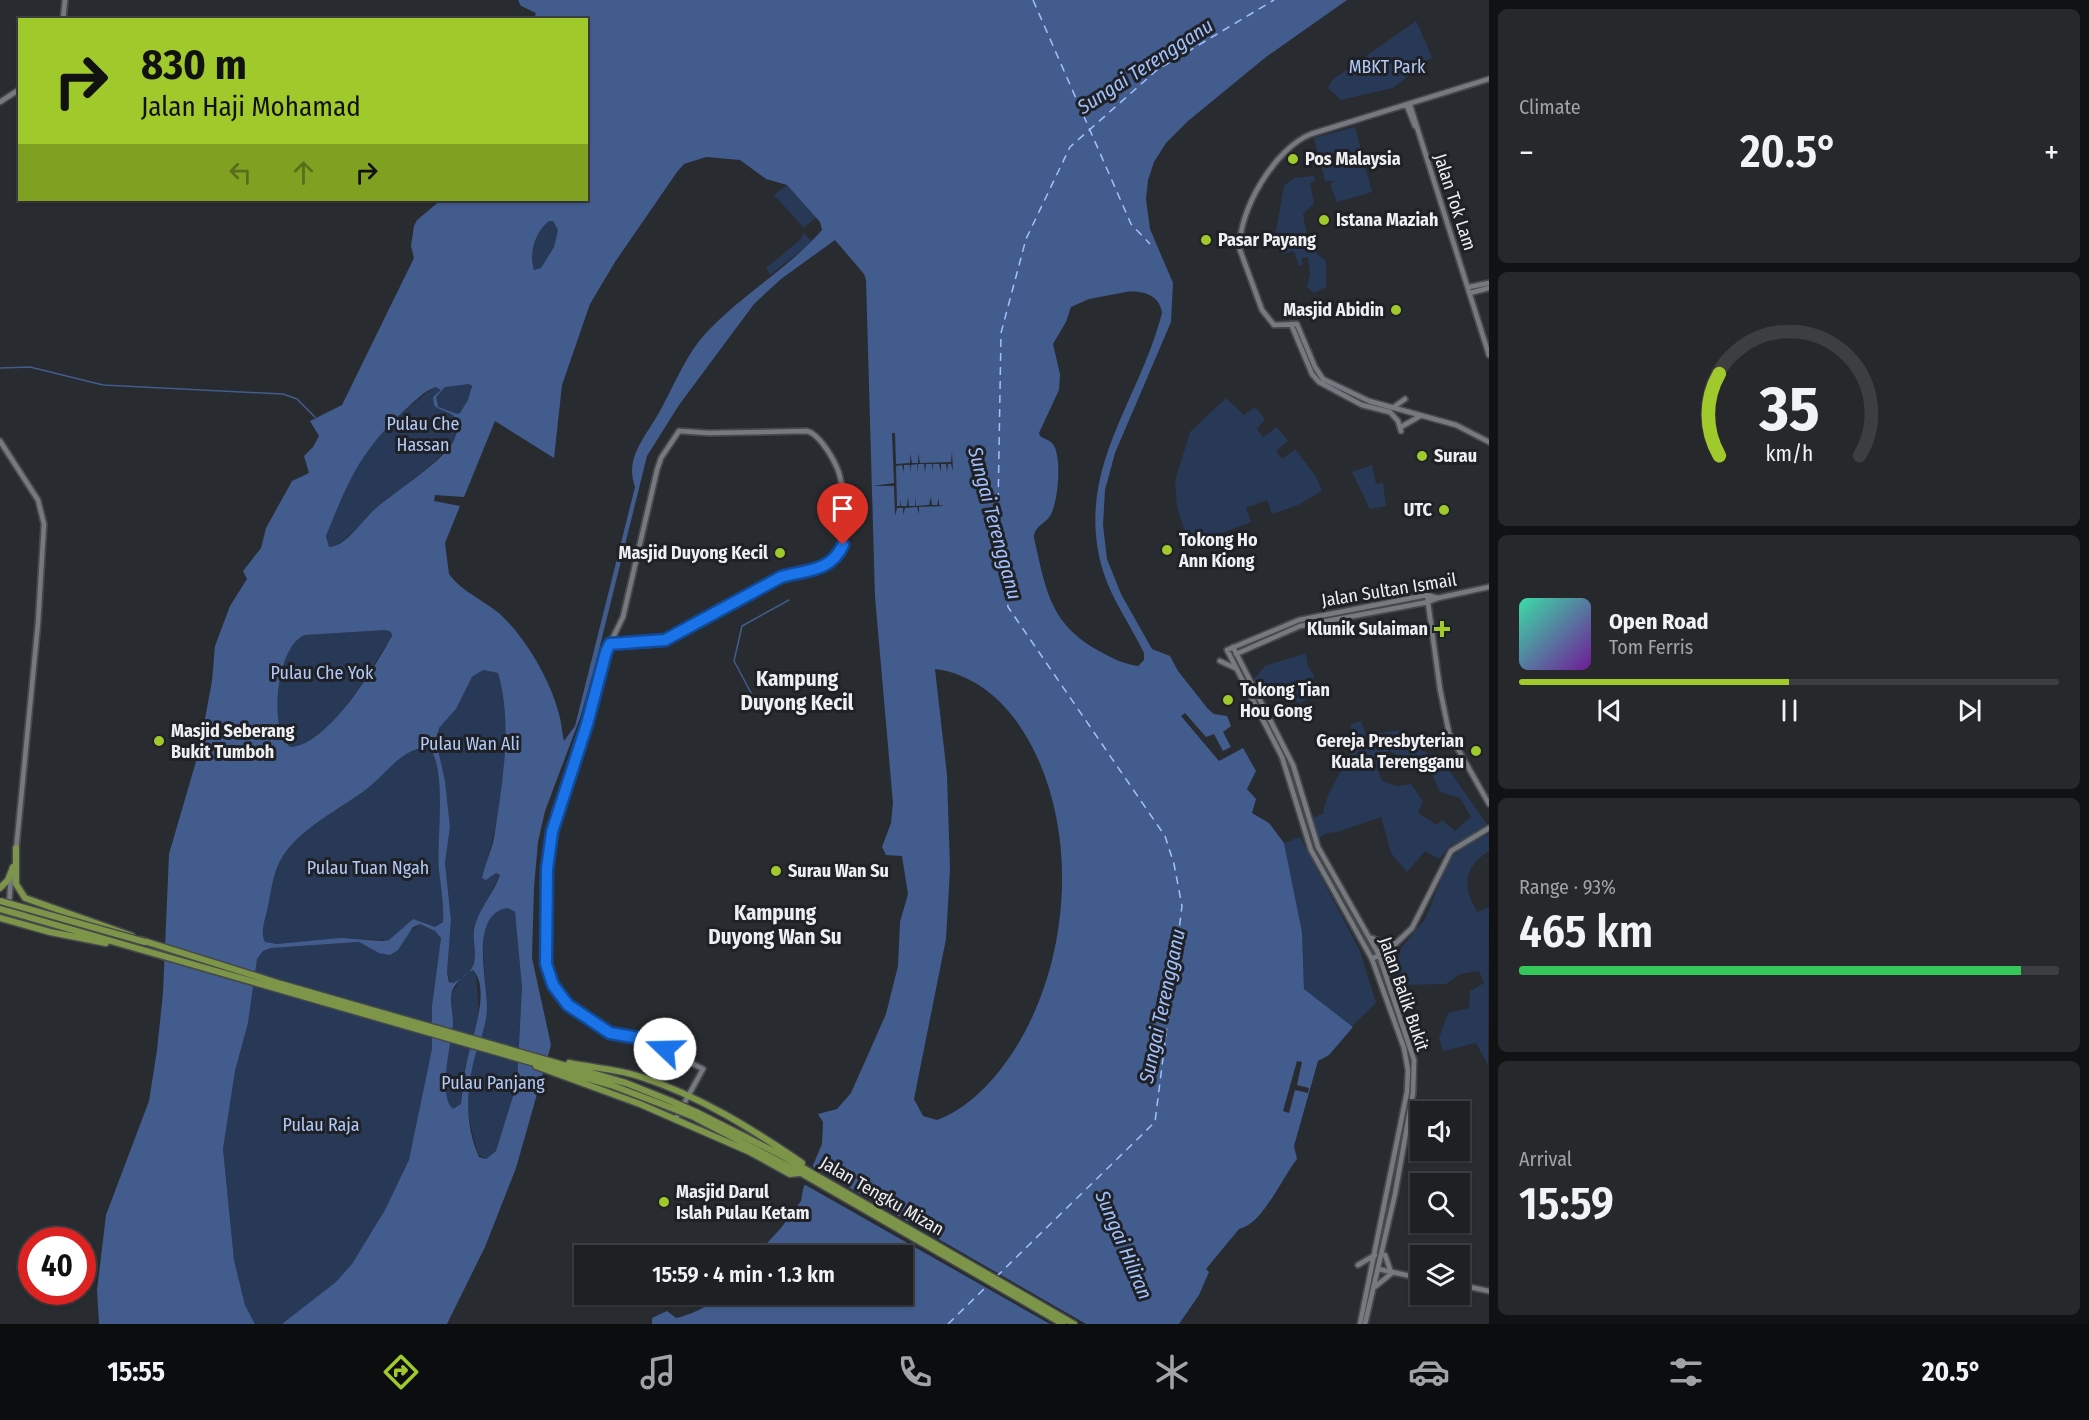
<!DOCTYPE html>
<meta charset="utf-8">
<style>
:root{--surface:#1e2023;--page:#26282b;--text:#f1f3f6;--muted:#a1a3a6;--line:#3c3e41;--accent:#a0c92b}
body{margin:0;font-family:"Fira Sans Condensed",sans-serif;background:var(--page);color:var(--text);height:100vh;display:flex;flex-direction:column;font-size:22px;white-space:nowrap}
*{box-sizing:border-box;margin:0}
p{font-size:20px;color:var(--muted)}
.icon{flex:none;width:33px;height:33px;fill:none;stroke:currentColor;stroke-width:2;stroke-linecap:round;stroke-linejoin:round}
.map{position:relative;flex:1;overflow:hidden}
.sheet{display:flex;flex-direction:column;gap:9px;padding:9px;background:#101213;width:600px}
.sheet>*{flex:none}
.hud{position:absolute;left:18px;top:18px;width:570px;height:183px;border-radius:0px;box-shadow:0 2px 4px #0004,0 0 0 2px var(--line);background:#a0c92b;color:#111;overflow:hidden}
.fabs{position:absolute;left:1410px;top:1101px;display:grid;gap:12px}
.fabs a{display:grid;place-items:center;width:60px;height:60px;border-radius:0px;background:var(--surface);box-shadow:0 2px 4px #0004,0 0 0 2px var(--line);font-size:30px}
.speed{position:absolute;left:18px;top:1227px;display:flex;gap:12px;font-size:30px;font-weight:700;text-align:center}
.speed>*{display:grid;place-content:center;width:78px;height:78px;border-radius:50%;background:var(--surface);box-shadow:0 2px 4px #0004,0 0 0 2px var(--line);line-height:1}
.speed .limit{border:9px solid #d22;background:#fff;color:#111}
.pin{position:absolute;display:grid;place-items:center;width:51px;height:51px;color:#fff;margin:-62px -26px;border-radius:50% 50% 50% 0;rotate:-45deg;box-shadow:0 0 6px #0007}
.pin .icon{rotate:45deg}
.me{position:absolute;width:66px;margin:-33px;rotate:291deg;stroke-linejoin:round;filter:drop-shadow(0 0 4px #0008)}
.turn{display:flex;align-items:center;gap:21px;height:126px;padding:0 24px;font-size:27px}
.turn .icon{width:78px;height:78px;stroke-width:2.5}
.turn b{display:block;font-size:42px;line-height:51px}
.lanes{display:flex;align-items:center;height:57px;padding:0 24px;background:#0003;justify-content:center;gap:30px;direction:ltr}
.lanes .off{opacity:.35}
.big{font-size:45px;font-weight:600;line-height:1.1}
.sheet .card{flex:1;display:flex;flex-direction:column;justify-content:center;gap:9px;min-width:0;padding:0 21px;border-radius:9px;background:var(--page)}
.sheet .dial{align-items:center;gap:0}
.dial svg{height:156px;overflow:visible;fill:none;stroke:var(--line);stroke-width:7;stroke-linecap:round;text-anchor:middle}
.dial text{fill:var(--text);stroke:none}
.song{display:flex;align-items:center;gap:18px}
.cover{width:72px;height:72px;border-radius:9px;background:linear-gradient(135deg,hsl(160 70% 55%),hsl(280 70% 35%))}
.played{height:6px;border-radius:3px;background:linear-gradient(90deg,var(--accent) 50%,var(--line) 50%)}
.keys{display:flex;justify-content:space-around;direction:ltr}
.heat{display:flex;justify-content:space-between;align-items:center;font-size:33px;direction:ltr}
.charge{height:9px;border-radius:4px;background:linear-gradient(90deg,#34c759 93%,var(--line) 0)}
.trip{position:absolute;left:574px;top:1245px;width:339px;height:60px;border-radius:0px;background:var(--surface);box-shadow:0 2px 4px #0004,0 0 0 2px var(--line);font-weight:600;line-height:60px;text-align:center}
.dock{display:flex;height:96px;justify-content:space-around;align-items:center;background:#0c0d0e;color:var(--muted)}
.dock .icon{width:42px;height:42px}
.dock .selected{color:var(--accent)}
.dock b{font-size:27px;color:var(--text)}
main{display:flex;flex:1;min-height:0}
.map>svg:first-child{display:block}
.green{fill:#283957;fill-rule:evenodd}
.water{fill:#425c8e;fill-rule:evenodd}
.pier{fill:#282b2f}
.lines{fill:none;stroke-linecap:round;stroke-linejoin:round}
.stream{stroke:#425c8e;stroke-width:1.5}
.ferry{stroke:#a0c1fd;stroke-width:1.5;stroke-dasharray:8 6;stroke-linecap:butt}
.secondary-casing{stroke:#46484c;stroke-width:8}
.highway-casing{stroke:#46484c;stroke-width:9}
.secondary{stroke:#76797f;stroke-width:4.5}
.highway{stroke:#7d9549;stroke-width:6}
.highway-bridge-casing{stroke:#46484c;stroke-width:9;stroke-linecap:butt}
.highway-bridge{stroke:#7d9549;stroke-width:6}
.route-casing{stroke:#114b97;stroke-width:15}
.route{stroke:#1a73e8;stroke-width:10}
.poi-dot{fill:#a0c92b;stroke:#1f2126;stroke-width:2}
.labels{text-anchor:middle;stroke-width:6;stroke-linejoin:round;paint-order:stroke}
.park-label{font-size:18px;fill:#b1caf8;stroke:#1f2126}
.poi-label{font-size:18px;font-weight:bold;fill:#eeeff3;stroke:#1f2126;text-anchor:start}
.street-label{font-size:18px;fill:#eeeff3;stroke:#1f2126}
.water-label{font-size:20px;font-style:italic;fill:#a0c1fd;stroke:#1f2126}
.quarter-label{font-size:21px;font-weight:bold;fill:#eeeff3;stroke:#1f2126}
</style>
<main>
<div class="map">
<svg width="1489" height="1324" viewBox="0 0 1489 1324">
<rect width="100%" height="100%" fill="#282b2f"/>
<path class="green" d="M1416 21 1432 57 1393 88 1341 100 1328 88 1332 80Z
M1355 127 1372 192 1337 202 1330 184 1335 181H1325L1314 138Z
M1313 176 1316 180 1310 183 1314 203 1303 214 1307 236H1312L1317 254 1326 261V287L1314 293 1307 287 1310 274 1308 257 1301 258 1303 265 1299 266 1294 251 1283 254 1274 241 1284 186 1294 178Z
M787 185 816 217 804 228 774 195Z
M549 221H553L558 230 554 247 541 268 534 270C530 253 535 232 549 221Z
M804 233 812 242 770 275 766 268 800 240Z
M471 384C472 395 466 408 457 415L450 413C483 436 401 487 386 500 374 510 343 547 329 547L326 536 353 471 368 448 401 414 430 390 436 387 441 390 448 385Z
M1226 398 1244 415 1255 407 1265 419 1257 429 1263 437 1277 427 1288 441 1276 451 1282 459 1295 449 1315 475 1322 491 1298 505 1272 514 1267 500 1246 508 1251 522 1190 545 1177 508 1175 481 1190 432Z
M1372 465 1376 484 1383 483 1386 506 1370 509 1352 472Z
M387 630 391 632V638C371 668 330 745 291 747 267 732 277 644 305 635Z
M1306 653 1308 666 1314 676 1307 699 1300 704 1284 693 1264 696 1253 680 1265 666Z
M483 670 498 673C514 729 501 823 482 876L485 880 496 873 500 875 473 927 476 957 469 972 473 970 476 973 479 1017 465 1067 461 1104 414 1324H255L245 1305 234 1260 223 1149 235 1071 248 1023 257 959 263 951 271 948 359 942 379 953 420 924 435 931 441 938 432 1005 453 1022 452 994 459 981 451 983 447 973 451 920 445 863 450 827 445 781 436 740 439 728 456 709 472 677Z
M1361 721 1366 735 1401 730 1415 747 1442 760 1488 826 1450 846 1439 859 1425 851 1407 872 1391 853 1381 817 1337 832 1327 833 1319 838 1312 818 1323 814C1327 785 1348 768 1351 748 1353 740 1351 731 1351 724ZM1389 750 1412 766 1427 763 1440 792 1460 798 1471 817 1455 831 1442 820 1437 825 1418 813 1423 801 1411 784 1397 786 1382 781 1377 767Z
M428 747C448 766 436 843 439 871 441 888 444 904 443 922L435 927 413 919 390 940 360 939 277 944 264 942C260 932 266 916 268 906 271 892 273 874 280 861 298 828 340 810 368 788 387 773 401 749 428 747Z
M1489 834V851C1462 869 1463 886 1477 912L1489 907 1488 1065 1476 1043 1443 1051 1439 1038 1448 1013 1469 1008 1470 991 1484 983 1479 971 1460 974 1446 984 1398 985 1396 965 1401 948 1425 919 1450 858 1468 844Z
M1300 837 1360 951 1376 1003 1352 1026 1304 989 1302 932 1284 843Z
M508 908 515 912 522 986 517 1083 496 1151 486 1159 478 1154C472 1132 465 1109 468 1086 471 1061 484 1037 487 1011 490 986 467 914 508 908Z"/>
<path class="water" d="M518 0H1347L1266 57 1188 121 1166 143 1154 162 1148 180 1146 199 1150 229 1173 283 1171 322 1115 453 1105 490 1103 525 1107 559 1121 594 1152 649 1170 656 1178 671 1208 709 1214 714 1227 716 1231 726 1223 732 1234 753 1243 748 1256 771 1247 789 1256 799 1252 813 1269 823 1284 843 1302 932 1304 989 1353 1027 1329 1055 1318 1061 1294 1146 1297 1159C1282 1178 1262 1225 1239 1229L1206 1269 1209 1272 1199 1295 1179 1324H652V1318L667 1311 676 1318C687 1316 713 1306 716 1295L903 1294V1256L756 1255 781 1228 801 1201 803 1189 822 1144 823 1122 818 1114 837 1109 851 1093 886 1014 898 966 900 922 908 894 902 856 886 855 882 847 891 823 893 803 875 597 866 280 864 274 835 240 781 279 754 304 679 405 647 456 595 666 580 718 545 811 538 842 534 887 532 958 551 1045 516 1168 485 1247 447 1324H282L336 1282 352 1264 385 1210 409 1160 432 1049V1006L441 938 435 931 420 924 413 927 398 950 390 955 379 953 359 942 271 948 263 951 257 959 248 1023 235 1071 223 1149 234 1260 245 1305 255 1324H99L97 1290 106 1215 149 1101 157 1050 163 993 169 854 199 751 212 681 215 646 230 606 247 579 243 571 261 548 266 528 292 481 309 473 304 456 313 447 319 436 310 421 342 405 414 258 411 246 414 226 417 220 441 200H586V20L534 19 536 13 521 6ZM706 157 740 160 766 179 787 185 820 222 822 230C788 269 741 295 706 333 684 357 673 389 657 416 643 440 625 459 635 487L575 726 564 741C562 734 562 726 560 718 552 683 527 639 500 614 484 600 462 592 449 574L445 543 460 506 434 501 435 495 464 497 495 421 554 458 562 385 590 304 615 262 677 172 684 164ZM549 221H553L558 230 554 247 541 268 534 270C529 253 535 232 549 221ZM1126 292C1142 290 1160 295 1162 313 1139 403 1073 471 1103 571 1112 600 1131 626 1144 653V660L1138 666C1123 664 1112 658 1099 651 1049 623 1046 589 1034 538 1034 526 1044 525 1050 516 1058 504 1063 454 1052 443 1049 440 1044 439 1040 436L1039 433 1059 390 1060 374 1053 344 1066 322 1071 307 1089 299ZM469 384 472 386 468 400 460 413 457 414 438 407 436 397 445 387ZM436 387 441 390 433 397 434 405C441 413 455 410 457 423 458 431 455 439 451 445 439 464 394 492 374 510 363 520 345 547 329 547L326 536C349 480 360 451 406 409 416 400 424 391 436 387ZM386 630 391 632 392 636C375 667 328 745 291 747 267 732 277 644 305 635ZM935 669C969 673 998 695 1017 722 1084 817 1073 970 1006 1062 989 1086 965 1110 937 1120L923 1116 914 1099 946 939 948 905 950 868 947 775ZM483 670 498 673C513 725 502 786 494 838 491 852 485 864 482 878L486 880 496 873 500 875C494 892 482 905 476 922 467 943 490 966 453 983L449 982 447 973 451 920 445 863 450 827 445 781 436 740 439 728 456 709 472 677ZM428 747C448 765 436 843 439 871 441 888 444 904 443 922L435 927 413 919 389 940 383 941 340 938 277 944 265 942C260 933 265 920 267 911 271 895 272 876 280 861 297 829 341 809 368 788 387 773 401 749 428 747ZM508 908 515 912 522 987 517 1083 496 1151 486 1159 479 1157C464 1123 466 1087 476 1053 481 1038 487 1023 487 1008 488 983 468 914 508 908ZM473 970C492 990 470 1042 466 1066 463 1078 463 1091 461 1104L453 1109C437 1096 452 1041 453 1022 453 1012 449 998 453 989 457 981 466 973 473 970Z"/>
<path class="pier" d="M892 433H895L896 464 910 463V454L912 463H918V453L920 463 951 462 952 452 953 471 951 464H948L947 472 946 464H941V472L939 464H933L932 472V464H926L925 472 924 464H918V473L917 464 911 465V473L910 465H904V472L902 465 896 466 897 506H900L901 499V506H907L908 497 909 506H915L916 497V506L929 505 931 497 932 505H937L939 498V505L944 506 919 507V514L917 507 905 508 903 515V508H897L895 516 894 486H873L894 483Z
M1185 713 1206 737 1214 734 1223 751 1231 747 1234 753 1219 761 1181 716Z
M1297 1061 1302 1062 1297 1085 1309 1088 1308 1093 1295 1090 1289 1113 1283 1111Z
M810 1165 824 1173 1086 1324H1050L802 1183Z"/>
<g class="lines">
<path class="stream" d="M0 368 30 367 103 385 283 394 297 399 315 417
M757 704 734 661 742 626 789 600"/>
<path class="ferry" d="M1033 0 1131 224 1150 244
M996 1277 1155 1122 1182 906 1174 864 1165 836 1008 607 998 510 1001 333 1026 239 1070 147 1157 70 1274 0
M948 1324 988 1285"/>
<defs>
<path id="secondary" d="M63 20 65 0
M1489 79 1311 134C1275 148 1237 212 1240 250L1262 310 1274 325 1297 324 1315 367 1323 379 1369 401 1456 425 1489 442
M0 102 20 89
M1410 105 1489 355
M1407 106 1415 126
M1469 287 1489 283
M1470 293 1489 288
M1291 324 1312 374 1319 382 1362 405 1390 412 1398 421 1401 431
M1394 407 1405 399
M1401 427 1420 416
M0 441 38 500 44 524 38 623 16 851
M1427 595 1440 689 1449 733 1489 804
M610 644C627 644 649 647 665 641 706 624 741 595 781 577 799 569 825 575 838 554 851 534 845 495 839 473 835 461 820 434 807 431L709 433 679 431 661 458 657 470 623 617C617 629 612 640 606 652L587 724 552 832 547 869 546 964 553 985 564 1001 595 1024 610 1033 656 1045 703 1069 675 1120
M1233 647 1293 765 1318 847 1379 955 1414 1060 1413 1093 1395 1194 1365 1324
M1236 654 1300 626 1428 602 1438 598
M1220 661 1235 668
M11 877 9 905 12 909 25 912
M1372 938 1388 945
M1377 951 1394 943
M1372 959 1391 948 1412 928 1451 851 1489 828
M1385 1255 1391 1272
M1358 1265 1375 1255
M1378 1269 1420 1278
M1460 1285 1489 1291
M1376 1286 1392 1273
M1360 1324 1407 1092 1408 1070 1404 1048 1372 959 1311 850 1282 757 1227 650 1299 620 1427 595 1438 598 1489 587"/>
<path id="highway" d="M16 848V884L25 898 132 936
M0 888 8 880 13 867
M0 909 611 1085 669 1107
M0 918 50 932 106 943
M141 940 281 984 626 1083 671 1101
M569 1063C593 1068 618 1069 641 1077 700 1096 752 1129 802 1163
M536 1066 640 1104 750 1152 790 1174 800 1173
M696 1112 779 1154 1074 1324
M694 1117 801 1173 1063 1324"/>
</defs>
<use href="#secondary" class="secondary-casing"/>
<use href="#highway" class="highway-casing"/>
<use href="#secondary" class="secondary"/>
<use href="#highway" class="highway"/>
<defs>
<path id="highway-bridge" d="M0 901 145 942
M671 1101 696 1112
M669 1107 694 1117"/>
</defs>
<use href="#highway-bridge" class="highway-bridge-casing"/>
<use href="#highway-bridge" class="highway-bridge"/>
</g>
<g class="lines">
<defs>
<path id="route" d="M665 1049 639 1038 610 1033 568 1005 553 985 546 964 547 869 552 832 587 724 606 652 610 644 665 640 781 577C805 570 831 572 843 545"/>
</defs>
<use href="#route" class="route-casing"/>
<use href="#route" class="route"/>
</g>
<g class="poi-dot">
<circle cx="1293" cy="159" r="6"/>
<circle cx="1324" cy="220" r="6"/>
<circle cx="1206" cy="240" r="6"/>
<circle cx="1396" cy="310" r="6"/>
<circle cx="1422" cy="456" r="6"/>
<circle cx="1444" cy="510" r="6"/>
<circle cx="1167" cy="550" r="6"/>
<circle cx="780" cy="553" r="6"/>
<path d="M1439 620h6v6h6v6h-6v6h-6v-6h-6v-6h6z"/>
<circle cx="1228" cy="700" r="6"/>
<circle cx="159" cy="741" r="6"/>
<circle cx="1476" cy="751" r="6"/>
<circle cx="776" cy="871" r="6"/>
<circle cx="664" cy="1202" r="6"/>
</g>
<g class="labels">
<g class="park-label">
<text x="1387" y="73">MBKT Park</text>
<text x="423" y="430">Pulau Che<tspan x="423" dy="21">Hassan</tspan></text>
<text x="322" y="679">Pulau Che Yok</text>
<text x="470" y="750">Pulau Wan Ali</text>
<text x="368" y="874">Pulau Tuan Ngah</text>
<text x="493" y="1089">Pulau Panjang</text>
<text x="321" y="1131">Pulau Raja</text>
</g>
<g class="poi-label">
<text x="1305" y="165">Pos Malaysia</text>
<text x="1336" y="226">Istana Maziah</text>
<text x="1218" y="246">Pasar Payang</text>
<text x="1384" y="316" text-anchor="end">Masjid Abidin</text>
<text x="1434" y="462">Surau</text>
<text x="1432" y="516" text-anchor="end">UTC</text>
<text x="1179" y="546">Tokong Ho<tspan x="1179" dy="21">Ann Kiong</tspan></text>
<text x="768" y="559" text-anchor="end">Masjid Duyong Kecil</text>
<text x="1428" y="635" text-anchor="end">Klunik Sulaiman</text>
<text x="1240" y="696">Tokong Tian<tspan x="1240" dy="21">Hou Gong</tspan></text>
<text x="171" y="737">Masjid Seberang<tspan x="171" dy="21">Bukit Tumboh</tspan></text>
<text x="1464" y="747" text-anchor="end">Gereja Presbyterian<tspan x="1464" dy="21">Kuala Terengganu</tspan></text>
<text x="788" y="877">Surau Wan Su</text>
<text x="676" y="1198">Masjid Darul<tspan x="676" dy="21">Islah Pulau Ketam</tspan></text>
</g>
<g class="street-label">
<text transform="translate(1455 202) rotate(72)" y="6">Jalan Tok Lam</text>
<text transform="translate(1389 590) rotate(-9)" y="6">Jalan Sultan Ismail</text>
<text transform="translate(1404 994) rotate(71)" y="6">Jalan Balik Bukit</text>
<text transform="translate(882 1196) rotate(30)" y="6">Jalan Tengku Mizan</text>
</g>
<g class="water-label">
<text transform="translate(1145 66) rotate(-33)" y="7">Sungai Terengganu</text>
<text transform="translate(995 523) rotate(75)" y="7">Sungai Terengganu</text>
<text transform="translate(1162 1006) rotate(-78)" y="7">Sungai Terengganu</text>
<text transform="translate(1124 1245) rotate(67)" y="7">Sungai Hiliran</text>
</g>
<g class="quarter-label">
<text x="797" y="686">Kampung<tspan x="797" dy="24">Duyong Kecil</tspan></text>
<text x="775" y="920">Kampung<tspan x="775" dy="24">Duyong Wan Su</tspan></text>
</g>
</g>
</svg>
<div class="fabs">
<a><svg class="icon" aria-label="sound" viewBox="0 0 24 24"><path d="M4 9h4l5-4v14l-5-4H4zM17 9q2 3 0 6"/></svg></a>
<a><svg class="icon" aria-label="search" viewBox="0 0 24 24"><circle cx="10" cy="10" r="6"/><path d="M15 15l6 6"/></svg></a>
<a><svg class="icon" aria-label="layers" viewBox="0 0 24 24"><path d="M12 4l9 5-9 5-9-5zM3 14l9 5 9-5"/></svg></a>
</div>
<div class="speed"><div class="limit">40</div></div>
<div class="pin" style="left:843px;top:545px;background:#d93025"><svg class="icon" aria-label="arrive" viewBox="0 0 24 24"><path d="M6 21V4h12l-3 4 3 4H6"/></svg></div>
<svg class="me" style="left:665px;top:1049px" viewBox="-20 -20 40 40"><circle r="19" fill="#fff"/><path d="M0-13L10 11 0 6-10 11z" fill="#1a73e8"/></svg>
<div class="trip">15:59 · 4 min · 1.3 km</div>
<div class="hud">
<div class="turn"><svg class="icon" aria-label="right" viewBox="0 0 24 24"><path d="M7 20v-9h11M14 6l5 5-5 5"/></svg><div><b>830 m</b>Jalan Haji Mohamad</div></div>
<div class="lanes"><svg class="icon off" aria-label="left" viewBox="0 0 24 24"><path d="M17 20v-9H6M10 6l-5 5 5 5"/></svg><svg class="icon off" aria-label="ahead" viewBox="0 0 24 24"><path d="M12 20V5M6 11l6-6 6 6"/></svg><svg class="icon" aria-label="right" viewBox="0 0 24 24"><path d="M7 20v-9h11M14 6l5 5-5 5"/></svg></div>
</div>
</div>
<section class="sheet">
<div class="card"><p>Climate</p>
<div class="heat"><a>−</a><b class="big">20.5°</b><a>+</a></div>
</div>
<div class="card dial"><svg viewBox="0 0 100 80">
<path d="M14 69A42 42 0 1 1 86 69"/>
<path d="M14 69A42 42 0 0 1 14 27" stroke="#a0c92b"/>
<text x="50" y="56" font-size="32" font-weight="700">35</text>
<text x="50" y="72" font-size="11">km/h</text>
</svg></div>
<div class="card">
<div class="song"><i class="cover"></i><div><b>Open Road</b><p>Tom Ferris</p></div></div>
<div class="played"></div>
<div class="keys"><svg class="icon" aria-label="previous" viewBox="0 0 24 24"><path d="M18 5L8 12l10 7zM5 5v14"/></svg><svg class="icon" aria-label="pause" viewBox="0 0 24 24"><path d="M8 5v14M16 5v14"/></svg><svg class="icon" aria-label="next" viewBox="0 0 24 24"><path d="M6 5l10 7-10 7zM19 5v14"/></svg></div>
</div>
<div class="card"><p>Range · 93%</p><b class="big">465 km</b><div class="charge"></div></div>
<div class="card"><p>Arrival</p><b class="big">15:59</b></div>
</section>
</main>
<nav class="dock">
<b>15:55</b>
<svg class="icon selected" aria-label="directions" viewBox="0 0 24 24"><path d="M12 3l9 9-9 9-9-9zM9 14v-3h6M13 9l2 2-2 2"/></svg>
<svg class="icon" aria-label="music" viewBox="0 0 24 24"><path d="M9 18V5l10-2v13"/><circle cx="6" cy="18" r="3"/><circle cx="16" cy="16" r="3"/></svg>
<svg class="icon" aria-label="phone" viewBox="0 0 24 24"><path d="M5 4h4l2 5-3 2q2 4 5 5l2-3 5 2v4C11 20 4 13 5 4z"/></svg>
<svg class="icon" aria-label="climate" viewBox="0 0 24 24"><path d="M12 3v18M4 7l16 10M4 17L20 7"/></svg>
<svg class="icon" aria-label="car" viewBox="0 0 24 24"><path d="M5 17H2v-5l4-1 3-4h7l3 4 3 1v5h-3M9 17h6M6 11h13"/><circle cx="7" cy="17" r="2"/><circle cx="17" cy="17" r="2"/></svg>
<svg class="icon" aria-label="filters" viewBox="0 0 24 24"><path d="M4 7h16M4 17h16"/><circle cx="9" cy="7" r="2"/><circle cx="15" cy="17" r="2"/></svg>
<b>20.5°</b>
</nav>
